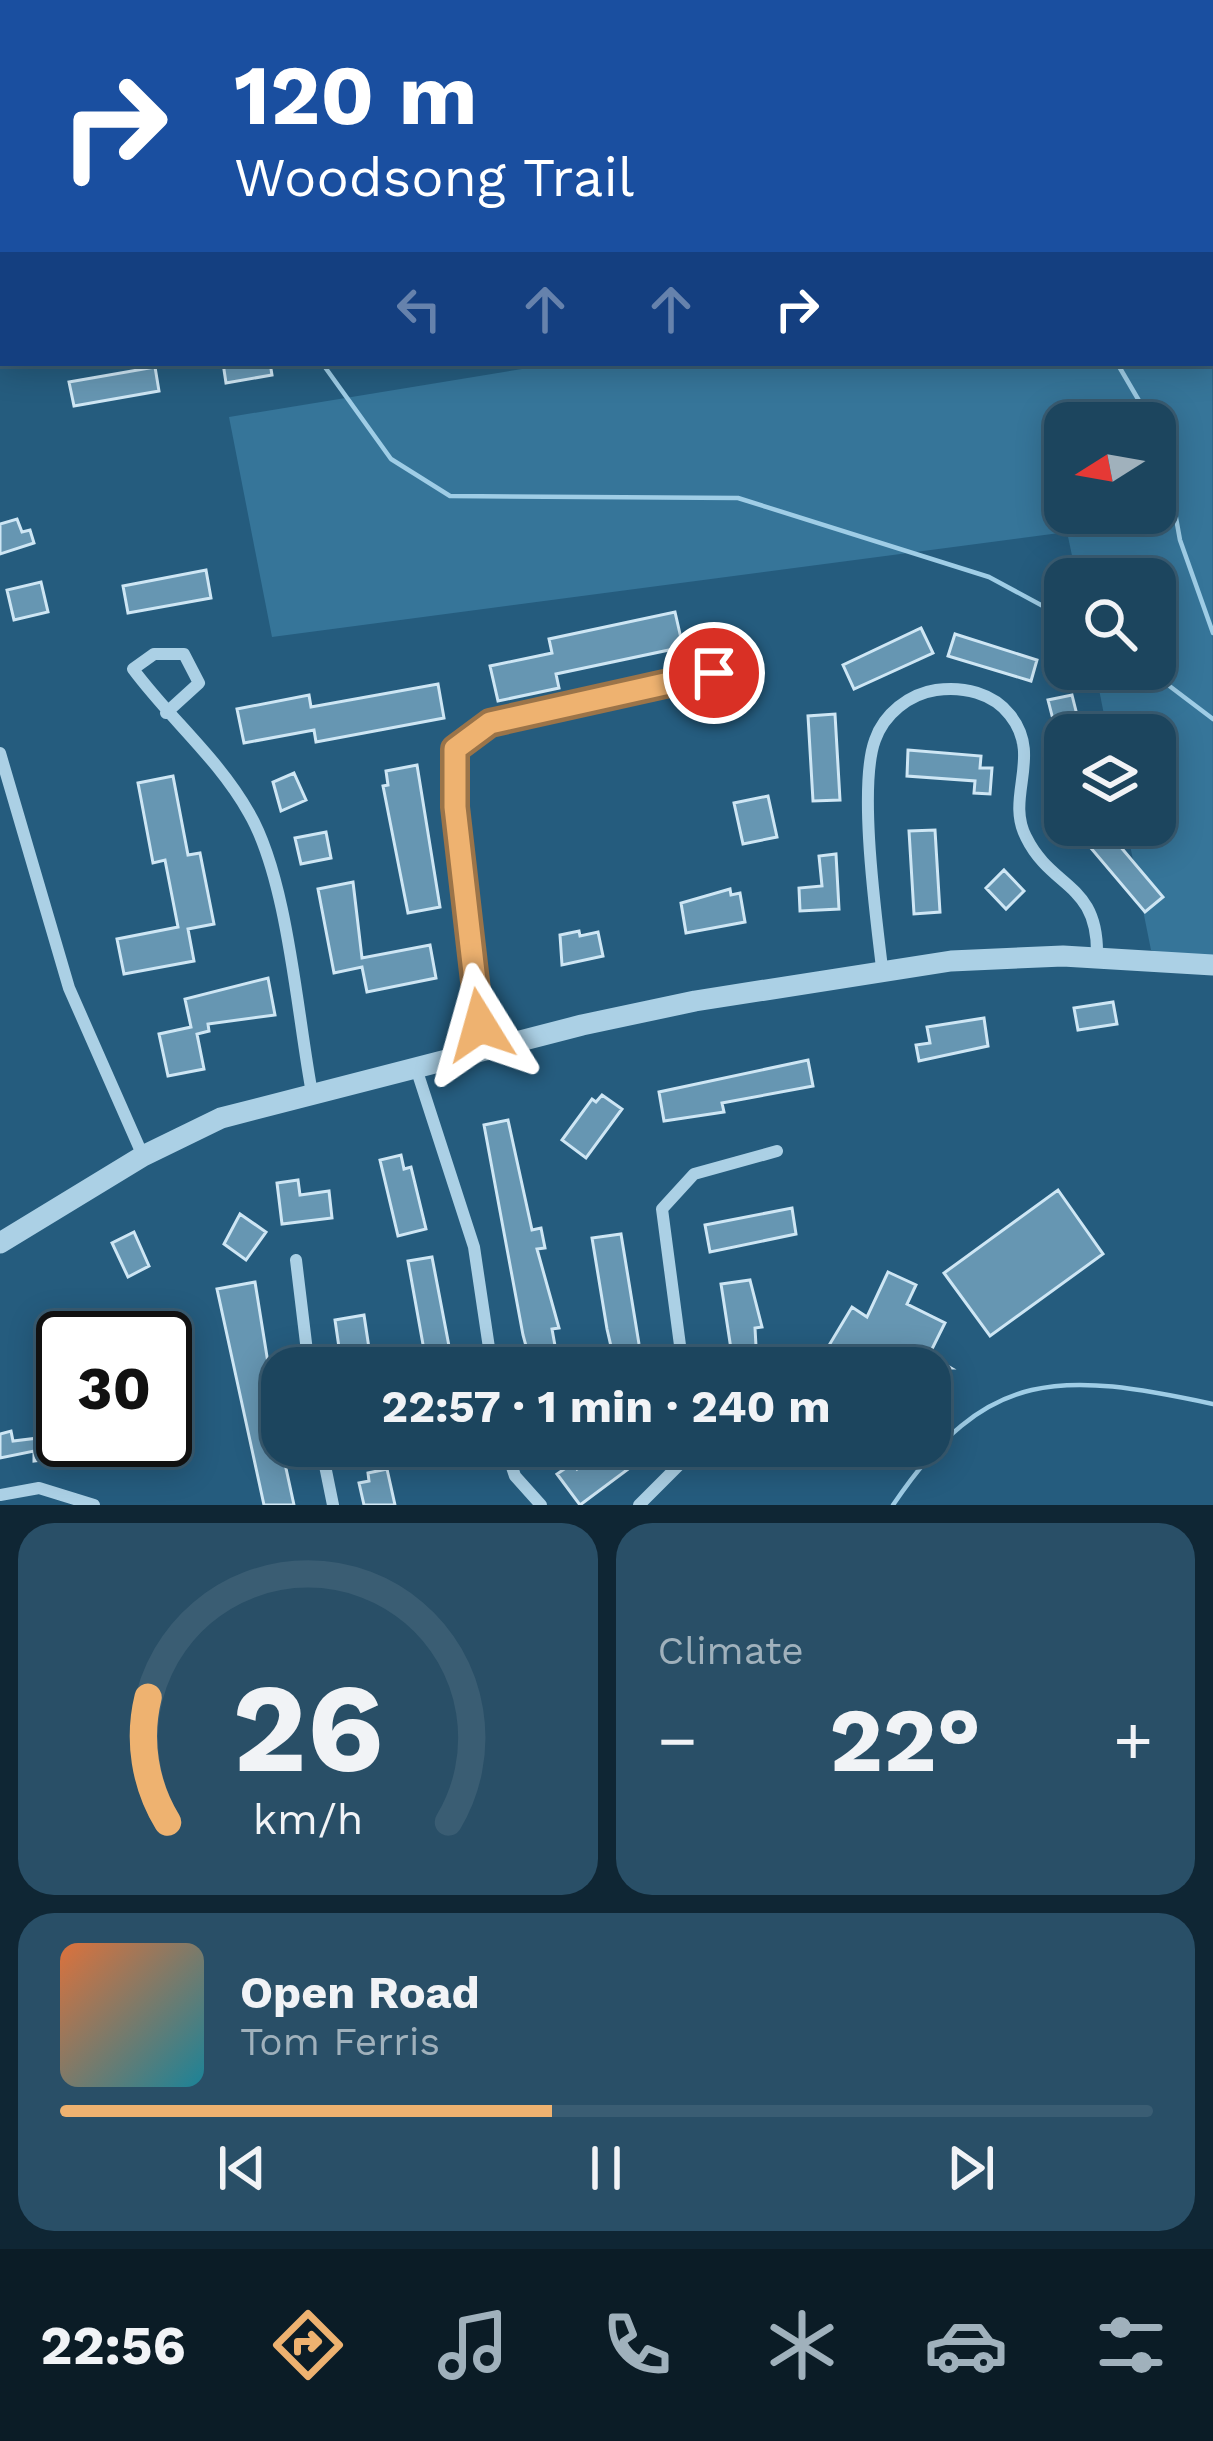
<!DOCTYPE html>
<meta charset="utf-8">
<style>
:root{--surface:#1c455e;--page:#294f67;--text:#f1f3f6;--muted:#a0b1bc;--line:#3a5d73;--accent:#eeb270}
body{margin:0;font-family:"Work Sans",sans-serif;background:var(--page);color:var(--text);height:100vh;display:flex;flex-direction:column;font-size:45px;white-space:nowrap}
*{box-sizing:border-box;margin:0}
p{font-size:39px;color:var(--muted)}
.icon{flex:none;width:66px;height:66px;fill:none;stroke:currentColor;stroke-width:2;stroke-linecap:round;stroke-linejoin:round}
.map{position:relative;height:1505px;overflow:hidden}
.side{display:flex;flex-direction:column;gap:18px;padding:18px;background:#0f2634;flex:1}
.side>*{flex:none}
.guide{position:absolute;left:0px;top:0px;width:1215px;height:366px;box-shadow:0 6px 30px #0003,0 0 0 3px var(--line);background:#1a4fa0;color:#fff;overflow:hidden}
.needle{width:78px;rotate:259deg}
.controls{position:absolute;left:1044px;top:402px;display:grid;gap:24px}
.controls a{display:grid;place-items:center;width:132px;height:132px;border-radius:24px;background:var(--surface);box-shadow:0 6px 30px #0003,0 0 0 3px var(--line);font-size:60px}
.speed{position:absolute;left:36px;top:1311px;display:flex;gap:24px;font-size:60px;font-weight:700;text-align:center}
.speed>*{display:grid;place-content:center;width:156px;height:156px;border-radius:50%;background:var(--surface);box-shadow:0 6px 30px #0003,0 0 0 3px var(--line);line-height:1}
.speed .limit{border:6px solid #111;border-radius:18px;background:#fff;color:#111}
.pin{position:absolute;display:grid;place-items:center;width:102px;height:102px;color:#fff;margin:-51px;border:6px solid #fff;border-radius:50%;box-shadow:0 3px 12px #0007}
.me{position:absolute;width:132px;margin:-66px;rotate:352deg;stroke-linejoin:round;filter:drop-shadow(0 0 9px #0008)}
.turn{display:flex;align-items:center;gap:42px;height:252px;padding:0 36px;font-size:54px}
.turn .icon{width:156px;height:156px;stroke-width:2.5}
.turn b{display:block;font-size:84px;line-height:102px}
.lanes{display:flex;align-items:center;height:114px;padding:0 36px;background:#0003;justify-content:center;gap:60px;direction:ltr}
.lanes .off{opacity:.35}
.big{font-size:90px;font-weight:700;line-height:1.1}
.side .widget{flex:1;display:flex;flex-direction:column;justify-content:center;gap:18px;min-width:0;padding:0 42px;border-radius:36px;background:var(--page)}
.side .dial{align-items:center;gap:0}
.dial svg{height:312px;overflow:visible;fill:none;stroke:var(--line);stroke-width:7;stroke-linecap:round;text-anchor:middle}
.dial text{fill:var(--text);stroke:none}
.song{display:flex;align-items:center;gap:36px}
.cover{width:144px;height:144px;border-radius:18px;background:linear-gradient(135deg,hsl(20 70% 55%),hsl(190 70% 35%))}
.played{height:12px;border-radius:6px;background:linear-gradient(90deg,var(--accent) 45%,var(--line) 45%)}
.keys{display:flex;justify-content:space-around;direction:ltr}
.heat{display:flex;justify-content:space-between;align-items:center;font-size:66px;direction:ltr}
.side .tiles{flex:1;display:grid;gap:18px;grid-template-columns:1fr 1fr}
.widget:last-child{grid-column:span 2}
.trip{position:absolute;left:261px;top:1347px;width:690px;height:120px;border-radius:36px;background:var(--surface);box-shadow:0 6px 30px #0003,0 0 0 3px var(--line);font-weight:700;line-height:120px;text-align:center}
.tabs{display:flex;height:192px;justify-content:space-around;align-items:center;background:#0b1c26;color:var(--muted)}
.tabs .icon{width:84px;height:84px}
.tabs .active{color:var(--accent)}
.tabs b{font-size:54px;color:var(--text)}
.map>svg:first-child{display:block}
.green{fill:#367599;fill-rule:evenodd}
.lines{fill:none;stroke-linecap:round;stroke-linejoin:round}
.stream{stroke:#9fcde6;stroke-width:4.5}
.building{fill:#6696b2;stroke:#cee6f4;stroke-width:3}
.minor{stroke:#abd0e5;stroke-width:12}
.tertiary{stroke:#abd0e5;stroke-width:21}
.route-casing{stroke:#9b7449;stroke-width:30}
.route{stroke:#eeb270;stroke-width:21}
</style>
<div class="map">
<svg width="1213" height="1505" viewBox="0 0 1213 1505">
<rect width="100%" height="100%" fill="#255c7e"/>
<path class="green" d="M1212 12 1213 955 1178 958 1151 950 1126 825H1155V735H1108L1095 669H1155V579H1077L1067 532 272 637 229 417 559 363H1212ZM1065 423H1155V513H1065Z"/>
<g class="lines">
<path class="stream" d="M858 0 860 3
M322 363 391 459 450 496 738 498 989 577 1065 618
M1117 363 1152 423
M1155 430 1165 457 1180 540 1213 633
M1147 669 1213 719
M893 1505C987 1365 1062 1372 1213 1404"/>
</g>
<path class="building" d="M223 363H270L272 375 226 383Z
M155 367 159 391 74 406 69 382Z
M17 519 22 532 30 530 34 543 0 554V524Z
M206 570 211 598 128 613 123 586Z
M41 582 48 612 14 620 7 590Z
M675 612 683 647 556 674 559 688 498 701 490 666 552 653 549 639Z
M921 628 933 653 854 689 843 665Z
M955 634 1037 660 1031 681 948 656Z
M438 684 444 718 316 742 314 730 244 743 237 709 309 695 311 707Z
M1072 695 1082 735H1057L1048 700Z
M835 714 840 800 813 801 808 716Z
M908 750 981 756 980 768H992L990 794 974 793 975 781 907 776Z
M417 765 440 907 408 913 383 786 388 785 386 771Z
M294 773 306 800 281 811 273 782Z
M173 776 188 855 200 853 214 924 188 929 194 961 124 974 117 939 178 927 165 860 153 863 138 783Z
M768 796 777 837 743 844 734 803Z
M935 830 940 912 914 914 909 831Z
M326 832 331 858 301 864 295 838Z
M1108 832 1163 897 1145 912 1090 847Z
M836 854 839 909 800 911 799 888 822 886 819 856Z
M1004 870 1024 891 1006 909 986 888Z
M353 882 362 958 430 945 436 978 367 992 362 967 334 973 318 889Z
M730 889 731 895 740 893 745 922 686 933 681 903Z
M579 931 580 936 598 932 603 956 562 965 560 935Z
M268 978 275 1015 208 1024 209 1031 197 1034 204 1069 168 1076 159 1034 191 1027 185 999Z
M1113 1002 1117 1024 1078 1030 1074 1008Z
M984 1018 988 1046 919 1061 916 1045 930 1043 927 1027Z
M808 1060 813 1086 722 1103 724 1112 664 1121 659 1092Z
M602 1095 622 1109 586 1158 562 1140 592 1099 596 1102Z
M508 1120 532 1230 541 1228 545 1248 537 1249 559 1328 552 1329 559 1368H532L523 1335 484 1125Z
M401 1155 404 1169 411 1167 426 1229 398 1236 380 1160Z
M298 1180 300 1195 329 1191 332 1218 282 1224 277 1183Z
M1058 1190 1103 1254 990 1336 944 1273Z
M792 1208 796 1234 710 1252 705 1225Z
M240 1214 266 1232 246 1260 224 1244Z
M134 1232 149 1266 128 1277 112 1243Z
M621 1234 639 1344 644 1368H616L607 1329 592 1238Z
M432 1257 449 1346 424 1350 408 1261Z
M888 1272 916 1285 907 1304 945 1323 929 1355 951 1368H825L835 1352 828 1347 852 1307 867 1317Z
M750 1280 762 1327 755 1328 757 1364 725 1368 724 1349H731L721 1284Z
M255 1282 282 1450 294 1505H264L217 1289Z
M364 1315 372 1368H342L335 1320Z
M11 1431 13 1441 63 1435 65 1457 34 1461V1451L0 1458V1434Z
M608 1446H622L635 1464 580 1505 557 1474 573 1463 577 1469Z
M387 1469 395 1505H364L359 1483 369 1481 368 1473Z"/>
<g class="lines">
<path class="minor" d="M599 0 600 3
M1212 137H1213
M1212 253 1213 254
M166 713 199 683 184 654H154L133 669C170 719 218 758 249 813 288 880 297 1014 312 1093
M0 753 69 988 143 1156
M882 968C876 916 858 786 875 740 884 714 909 694 936 690 963 686 993 693 1010 715 1043 756 1005 797 1026 837 1052 890 1099 882 1097 957
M484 1050 455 807V749L490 723 714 673
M416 1068 474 1247 492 1368
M296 1260 309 1368
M683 1368 662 1209 694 1174 777 1151
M321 1446 333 1505
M505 1446 515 1476 541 1505
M0 1495 39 1488 94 1505
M639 1505 678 1466 683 1446"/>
<path class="tertiary" d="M1197 0 1200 3
M1212 14 1213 15
M0 1243 143 1156 221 1118 582 1025 695 1001 951 961 1063 956 1213 965"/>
</g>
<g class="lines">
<defs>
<path id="route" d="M480 1025 455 807V749L490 723 714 673"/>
</defs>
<use href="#route" class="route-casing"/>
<use href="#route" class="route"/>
</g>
</svg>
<div class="controls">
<a><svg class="needle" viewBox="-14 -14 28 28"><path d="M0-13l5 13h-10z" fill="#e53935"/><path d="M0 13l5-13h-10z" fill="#a0b1bc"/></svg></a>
<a><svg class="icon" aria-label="search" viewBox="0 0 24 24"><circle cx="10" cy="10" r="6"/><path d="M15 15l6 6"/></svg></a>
<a><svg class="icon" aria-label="layers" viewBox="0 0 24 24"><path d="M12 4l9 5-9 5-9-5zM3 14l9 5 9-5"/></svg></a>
</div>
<div class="speed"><div class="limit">30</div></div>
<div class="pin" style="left:714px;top:673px;background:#d93025"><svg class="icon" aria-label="arrive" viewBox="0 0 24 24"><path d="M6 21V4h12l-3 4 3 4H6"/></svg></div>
<svg class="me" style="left:480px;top:1025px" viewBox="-20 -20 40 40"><path d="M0-17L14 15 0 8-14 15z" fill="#eeb270" stroke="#fff" stroke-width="4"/></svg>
<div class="trip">22:57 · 1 min · 240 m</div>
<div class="guide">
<div class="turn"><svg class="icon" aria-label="right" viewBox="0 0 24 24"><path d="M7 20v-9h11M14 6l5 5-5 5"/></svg><div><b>120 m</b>Woodsong Trail</div></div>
<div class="lanes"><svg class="icon off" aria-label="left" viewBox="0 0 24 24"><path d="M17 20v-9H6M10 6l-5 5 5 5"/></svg><svg class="icon off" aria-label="ahead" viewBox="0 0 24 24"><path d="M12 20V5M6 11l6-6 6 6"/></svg><svg class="icon off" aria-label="ahead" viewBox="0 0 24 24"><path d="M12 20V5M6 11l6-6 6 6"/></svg><svg class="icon" aria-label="right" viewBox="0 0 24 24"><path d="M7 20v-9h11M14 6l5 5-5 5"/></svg></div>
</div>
</div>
<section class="side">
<div class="tiles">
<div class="widget dial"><svg viewBox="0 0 100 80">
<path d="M14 69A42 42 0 1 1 86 69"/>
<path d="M14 69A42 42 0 0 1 9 37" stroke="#eeb270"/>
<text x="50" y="56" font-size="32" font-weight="700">26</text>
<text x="50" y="72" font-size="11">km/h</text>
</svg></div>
<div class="widget"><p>Climate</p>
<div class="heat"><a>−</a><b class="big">22°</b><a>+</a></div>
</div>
<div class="widget">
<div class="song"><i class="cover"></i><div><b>Open Road</b><p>Tom Ferris</p></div></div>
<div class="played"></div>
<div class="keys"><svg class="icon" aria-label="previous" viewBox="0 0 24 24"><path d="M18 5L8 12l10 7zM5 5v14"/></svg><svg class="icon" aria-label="pause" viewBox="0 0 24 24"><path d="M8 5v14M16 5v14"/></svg><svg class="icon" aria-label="next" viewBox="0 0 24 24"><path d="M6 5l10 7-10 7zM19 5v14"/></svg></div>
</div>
</div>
</section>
<nav class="tabs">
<b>22:56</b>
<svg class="icon active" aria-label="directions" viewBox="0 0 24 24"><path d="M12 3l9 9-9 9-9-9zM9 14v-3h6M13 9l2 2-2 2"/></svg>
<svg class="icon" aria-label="music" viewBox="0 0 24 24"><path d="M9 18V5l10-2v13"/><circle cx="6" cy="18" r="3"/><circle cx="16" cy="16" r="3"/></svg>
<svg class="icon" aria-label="phone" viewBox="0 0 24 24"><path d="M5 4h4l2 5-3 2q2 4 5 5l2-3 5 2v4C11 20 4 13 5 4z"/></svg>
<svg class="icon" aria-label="climate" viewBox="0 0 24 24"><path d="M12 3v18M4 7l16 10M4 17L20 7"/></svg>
<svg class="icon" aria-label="car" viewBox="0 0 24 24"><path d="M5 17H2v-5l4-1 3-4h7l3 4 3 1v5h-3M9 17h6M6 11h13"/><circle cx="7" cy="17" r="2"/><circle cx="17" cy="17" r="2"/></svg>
<svg class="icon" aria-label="filters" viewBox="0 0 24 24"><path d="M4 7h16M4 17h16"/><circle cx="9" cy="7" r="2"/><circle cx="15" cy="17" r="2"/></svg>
</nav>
